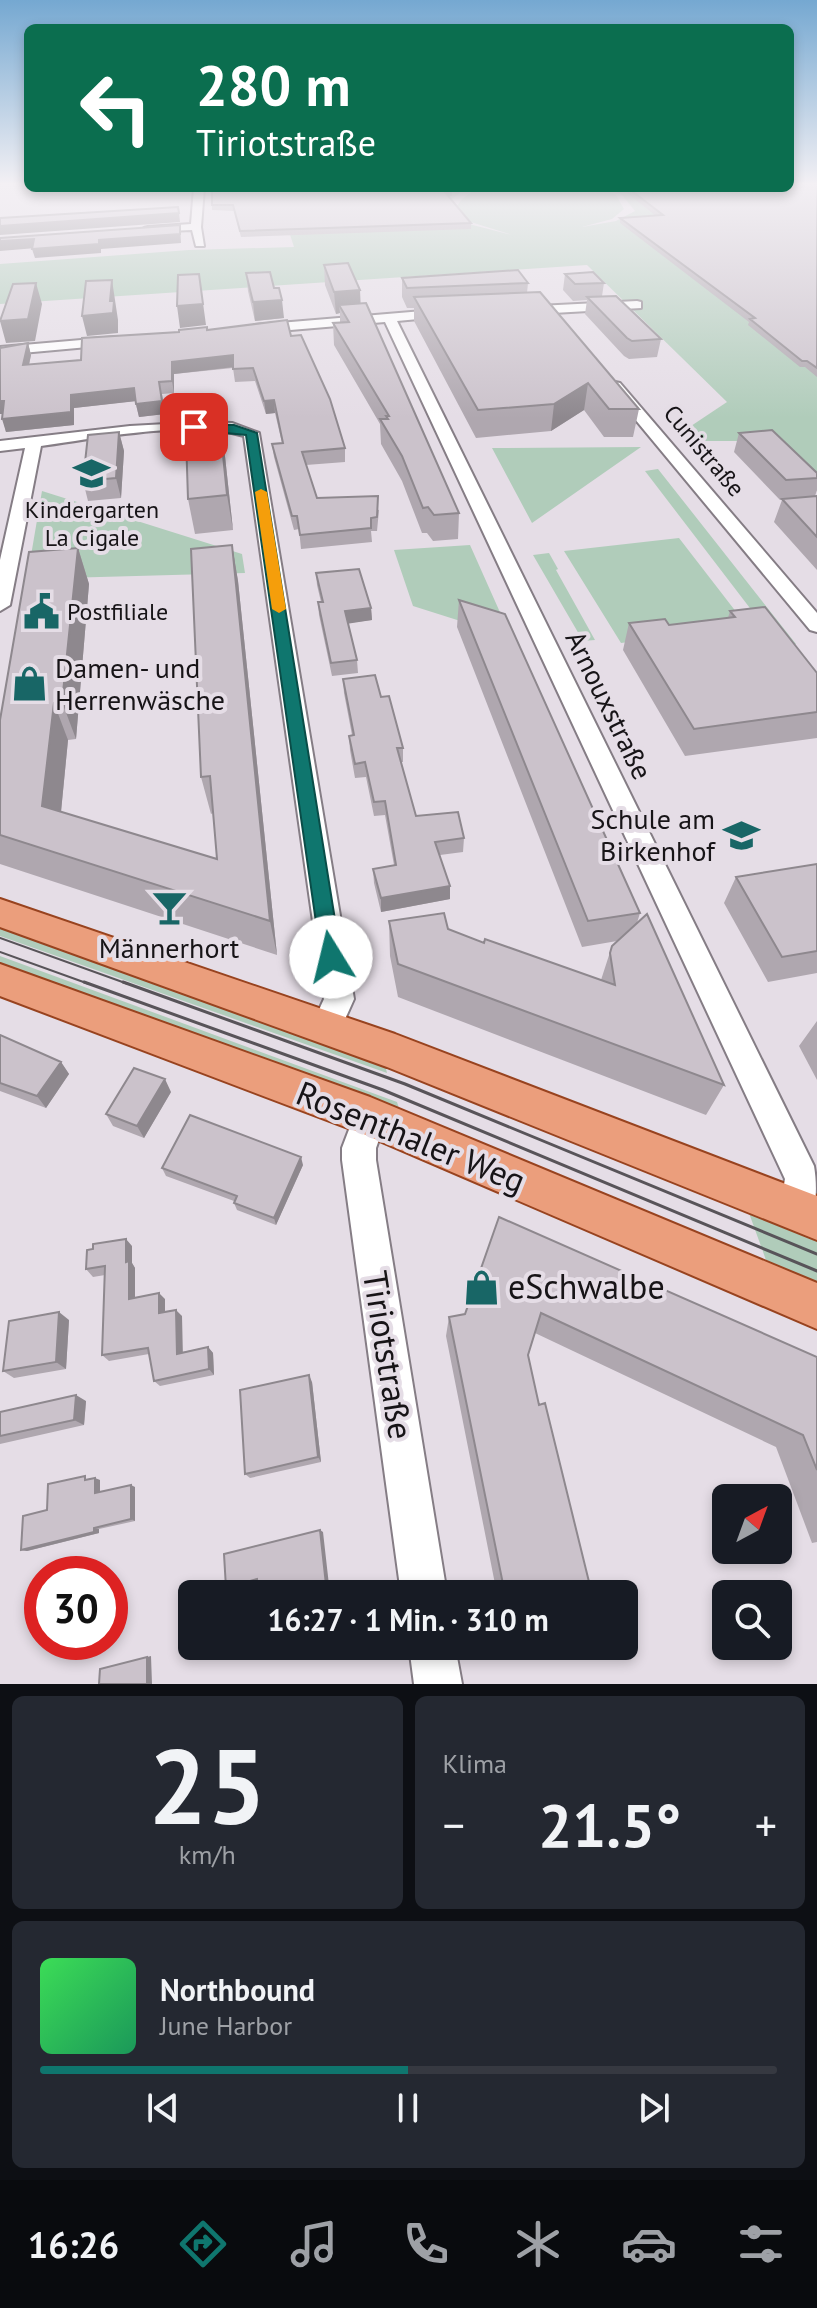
<!DOCTYPE html>
<html lang="de">
<meta charset="utf-8">
<style>
:root{--surface:#171b24;--page:#242831;--text:#f1f3f6;--muted:#9ea1a6;--line:#363941;--accent:#0f766e}
body{margin:0;font-family:"PT Sans",sans-serif;background:var(--page);color:var(--text);height:100vh;display:flex;flex-direction:column;font-size:30px;white-space:nowrap}
*{box-sizing:border-box;margin:0}
p{font-size:26px;color:var(--muted)}
.icon{flex:none;width:44px;height:44px;fill:none;stroke:currentColor;stroke-width:2;stroke-linecap:round;stroke-linejoin:round}
.map{position:relative;height:1684px;overflow:hidden}
.side{display:flex;flex-direction:column;gap:12px;padding:12px;background:#0d0f14;flex:1}
.side>*{flex:none}
.banner{position:absolute;left:24px;top:24px;width:770px;height:168px;border-radius:12px;box-shadow:0 4px 12px #0003;background:#0b6e4f;color:#fff;overflow:hidden}
.needle{width:52px;rotate:41deg}
.buttons{position:absolute;left:712px;top:1484px;display:grid;gap:16px}
.buttons a{display:grid;place-items:center;width:80px;height:80px;border-radius:12px;background:var(--surface);box-shadow:0 4px 12px #0003;font-size:40px}
.speed{position:absolute;left:24px;top:1556px;display:flex;gap:16px;font-size:40px;font-weight:700;text-align:center}
.speed>*{display:grid;place-content:center;width:104px;height:104px;border-radius:50%;background:var(--surface);box-shadow:0 4px 12px #0003;line-height:1}
.speed .limit{border:12px solid #d22;background:#fff;color:#111}
.pin{position:absolute;display:grid;place-items:center;width:68px;height:68px;color:#fff;margin:-34px;border-radius:16px;box-shadow:0 4px 12px #0006}
.me{position:absolute;width:88px;margin:-44px;rotate:351deg;stroke-linejoin:round;filter:drop-shadow(0 0 6px #0008)}
.turn{display:flex;align-items:center;gap:28px;height:168px;padding:0 40px;font-size:36px}
.turn .icon{width:104px;height:104px;stroke-width:2.5}
.turn b{display:block;font-size:56px;line-height:68px}
.big{font-size:60px;font-weight:700;line-height:1.1}
.side .tile{flex:1;display:flex;flex-direction:column;justify-content:center;gap:12px;min-width:0;padding:0 28px;border-radius:12px;background:var(--page)}
.side .dial{align-items:center;gap:0}
.dial b{font-size:104px;line-height:1}
.song{display:flex;align-items:center;gap:24px}
.cover{width:96px;height:96px;border-radius:12px;background:linear-gradient(135deg,hsl(130 70% 55%),hsl(150 70% 35%))}
.played{height:8px;border-radius:4px;background:linear-gradient(90deg,var(--accent) 50%,var(--line) 50%)}
.keys{display:flex;justify-content:space-around;direction:ltr}
.heat{display:flex;justify-content:space-between;align-items:center;font-size:44px;direction:ltr}
.side .tiles{flex:1;display:grid;gap:12px;grid-template-columns:1fr 1fr}
.tile:last-child{grid-column:span 2}
.trip{position:absolute;left:178px;top:1580px;width:460px;height:80px;border-radius:12px;background:var(--surface);box-shadow:0 4px 12px #0003;font-weight:700;line-height:80px;text-align:center}
.tabs{display:flex;height:128px;justify-content:space-around;align-items:center;background:#090b0e;color:var(--muted)}
.tabs .icon{width:56px;height:56px}
.tabs .selected{color:var(--accent)}
.tabs b{font-size:36px;color:var(--text)}
.map>svg:first-child{display:block}
.green{fill:#b0ccba}
.lines{fill:none;stroke-linecap:round;stroke-linejoin:round}
.minor-casing{stroke:#857d85;stroke-width:4}
.major-casing{stroke:#98431f;stroke-width:4}
.minor{fill:#fff;fill-rule:evenodd}
.major{fill:#eb9e7c;fill-rule:evenodd}
.tram-far1{stroke:#585459;stroke-width:2}
.tram{stroke:#585459;stroke-width:3}
.wall{fill:#afa7af}
.shaded-wall{fill:#8e888e}
.building{fill:#cbc2cb;stroke:#8e888e;stroke-width:2}
.route{fill:#0f766e;stroke:#0a4d48;stroke-width:2}
.slow{fill:#f59e0b}
.labels{text-anchor:middle;stroke-width:8;stroke-linejoin:round;paint-order:stroke}
.far-street-label{font-size:24px;fill:#171417;stroke:#e5dde6}
.far-poi-label{font-size:24px;fill:#171417;stroke:#e5dde6}
.poi-label{font-size:28px;fill:#171417;stroke:#e5dde6;text-anchor:start}
.street-label{font-size:28px;fill:#171417;stroke:#e5dde6}
.near-street-label{font-size:34px;fill:#171417;stroke:#e5dde6}
.near-poi-label{font-size:34px;fill:#171417;stroke:#e5dde6;text-anchor:start}
</style>
<div class="map">
<svg width="817" height="1684" viewBox="0 0 817 1684">
<rect width="100%" height="100%" fill="#e5dde6"/>
<path class="green" d="M275 188H466L452 199 447 210 453 220 512 235 461 219 454 210 462 199 477 188H601L616 195 624 209 612 219 582 227 616 221 635 211 622 195 610 188H790L817 264V491L766 441H691L682 432 727 402 587 265 0 304V264L189 250 294 247Z
M641 447 532 523 492 448Z
M658 469 796 644 779 646 645 471Z
M42 491 242 554 245 573 27 579Z
M679 538 747 626 621 643 564 551Z
M470 545 511 637 413 606 394 550Z
M549 553 558 569 556 570 595 640 583 641 533 555Z
M0 922 383 1056 387 1073 0 936Z
M0 956 397 1102 402 1118 0 968Z
M745 1202 817 1231V1293L771 1274Z"/>
<g class="lines">
<defs>
<path id="minor" d="M194 188H204L201 227 204 246H196L192 230 144 232V228L148 227 191 224Z
M637 301 641 302V308L518 315 512 311 518 307Z
M447 309 451 310V316L397 321 814 1166C817 1183 817 1206 810 1223L797 1228 784 1223 779 1210 785 1179 385 322 255 333 249 329 255 325Z
M116 337 121 338V344L0 355V347Z
M615 382 620 383 817 613V632L810 630 610 389 608 386Z
M203 422 232 423 259 433 354 999 337 1037 326 1041 315 1037 311 1027 324 999 244 436C185 420 101 438 41 446L10 605 0 611V560L25 448 0 451V441L130 426Z
M370 1101 382 1106 387 1117 376 1148V1160L447 1594H401L342 1160V1148L358 1106Z
M409 1646H455L462 1684H414Z"/>
<path id="major" d="M0 899 395 1034 817 1196V1240L387 1067 0 927Z
M0 964 370 1097 817 1283V1329L361 1133 0 996Z"/>
</defs>
<use href="#minor" class="minor-casing"/>
<use href="#major" class="major-casing"/>
<use href="#minor" class="minor"/>
<use href="#major" class="major"/>
<path class="tram-far1" d="M0 938 128 984
M0 952 89 984"/>
<path class="tram" d="M84 982 383 1090 817 1271
M123 982 405 1084 817 1254"/>
</g>
<path class="wall" d="M817 182V377L805 367H800L748 325 749 322 620 223V218L656 216 621 188H790Z
M212 188H457L456 192H452V196H448L471 223V229L241 237 234 211 212 210Z
M324 265 360 303 459 513 458 539 433 541 427 533H422L402 481 381 444 380 424 334 345 333 323 340 322V313L336 314 325 285Z
M246 273 284 318 255 321 248 291Z
M565 274 604 283 602 296 661 339 657 357 629 359 624 356 585 314 587 300 573 301 563 290Z
M402 278 528 283 527 293 639 409 633 437H604L584 410 551 431 476 438 414 321V308H407L402 297Z
M207 330 291 336 345 448V462L306 465 317 498 379 510 377 531H371L372 542 301 549 299 529 294 530 274 457 272 444 282 443 275 413 266 414 255 381 235 382 233 368 174 374V393L162 394 165 414 139 417 135 401 74 408V425L6 432 2 414H0V348L28 343 31 355 29 365 81 360 179 332Z
M119 432 124 451 121 498 88 501 83 481Z
M739 433 817 473V490L815 496H817V570L774 522 782 500H780L734 452Z
M223 438 233 530 195 534 188 499Z
M232 545 238 581 277 955 0 864V720L78 548 89 584 76 739 68 740 61 812 217 859 213 813 211 814 201 777Z
M316 573 371 608 372 620 348 623 357 660 358 673 332 676 319 615 318 602H321L317 585Z
M459 600 640 913 637 923 724 1085 706 1115 398 997 390 956 389 921 448 929 484 943 601 980 612 946 617 941 582 947 457 627Z
M730 611 817 673V738L685 756 623 650 629 623 669 625 728 618Z
M343 679 381 697 403 748V762H401L416 816 464 838 463 852 440 855 450 899 381 912 374 883 373 869 394 865 385 815 374 816 366 777 355 778 350 750 349 736 352 735 344 693Z
M817 864V973L768 982 724 903 736 877Z
M817 1021V1080L799 1046Z
M0 1035 61 1062 69 1074 46 1108 0 1091Z
M171 1092 144 1138 113 1126 106 1114Z
M303 1165 276 1225 237 1210 234 1203V1201L166 1176 162 1168Z
M499 1217 817 1357V1542L812 1543 776 1447 535 1333 528 1355 539 1405 592 1594H497L446 1336 449 1317 465 1314Z
M132 1246V1263L135 1268V1298L165 1299V1312L182 1316V1352L208 1347 213 1353 214 1375 160 1386 154 1381 149 1354 109 1361 102 1355 105 1275 93 1277 86 1269Z
M69 1320 66 1369 14 1378 3 1371Z
M312 1382 321 1462 250 1478 245 1474Z
M86 1401 84 1425 0 1444V1412Z
M90 1478V1479L100 1480V1492L135 1487V1521L99 1529V1533L27 1551 21 1550 47 1510Z"/>
<path class="shaded-wall" d="M452 190V196H444V191Z
M179 213 180 222 0 235V226Z
M180 225 181 243 101 249V253L35 258 32 249Z
M34 239 36 248 0 251V241Z
M199 274 206 325 180 328 177 306Z
M112 280 118 320V333L87 336 82 316 110 301Z
M36 283 42 304 35 341 6 343 0 321Z
M360 290 361 311 339 305 340 313 336 314 334 292Z
M282 300 284 318 255 321 253 302Z
M28 343 31 355 26 378 23 365Z
M233 355 234 367 174 374V393L172 381V362Z
M159 382 165 414 139 417 136 404Z
M588 383 584 410 551 431 554 404Z
M134 388 137 401 74 408V425L6 432 2 419 71 395Z
M274 400 275 413 266 414 264 401Z
M0 401H4L8 414H0Z
M218 405 223 438 233 530 227 495Z
M119 432 124 451 121 498 116 478Z
M232 545 238 581 277 955 270 921Z
M78 548 89 584 76 739 62 702Z
M371 608 372 620 346 624 345 611Z
M54 703 68 740 58 842 42 806Z
M450 886V899L381 912V898Z
M61 1062 69 1074 46 1108 37 1096Z
M165 1079 171 1092 144 1138 137 1126Z
M301 1157 303 1165 276 1225 274 1218Z
M126 1239 132 1246V1263L135 1268V1306L129 1299 126 1262Z
M159 1293 165 1299V1320L159 1313Z
M176 1310 182 1316 183 1359 177 1354Z
M59 1312 69 1320 66 1369 56 1362Z
M208 1347 213 1353 214 1375 209 1369Z
M309 1375 312 1382 321 1462 318 1457Z
M76 1395 86 1401 84 1425 74 1420Z
M95 1478 100 1480V1495L95 1493Z
M131 1485 135 1487V1521L131 1519Z
M94 1528 99 1529V1533L27 1551 21 1550Z
M320 1530 323 1532 330 1594H327Z
M257 1579 261 1580 232 1588H226Z
M151 1656 152 1684H147V1657Z"/>
<path class="building" d="M790 182H817V368L807 361H802L750 319 755 318 620 218 663 215 628 188H790Z
M212 188H450L452 190 444 191 471 223 240 231 233 205H212Z
M178 207 179 213 0 226V218Z
M180 225V234L99 240V244L32 249 34 239 0 241V238Z
M348 263 360 290 334 292 324 265Z
M518 270 528 283 407 288 402 278Z
M270 272 274 288H279L282 300 253 302 246 273Z
M593 272 604 283 575 284 565 274Z
M199 274 203 304 177 306 178 275Z
M112 280 110 301H114L113 313 82 316 86 281Z
M36 283 28 319 0 321 13 284Z
M540 292 639 409H609L588 383 554 404 478 410 414 297Z
M616 296 661 339 632 341 627 338 587 297Z
M366 303 459 513 434 515 428 507 423 508 402 456 380 419H388L386 416H389L333 323 349 322 339 305Z
M287 320 291 336 301 335 330 399 345 448 302 452 317 498 378 496 377 517 371 518V528L300 535 297 516H292L272 444 283 443 274 400 264 401 253 368 233 369V355L172 362V381L159 382 162 401 136 404 134 388 71 395V412L2 419 4 401H0V348L28 343 23 365 81 360 82 338 179 332V330L207 327V330Z
M218 405 227 495 188 499 185 406Z
M772 430 817 473V478L786 480 739 433Z
M119 432 116 478 83 481 88 435Z
M817 496V537L782 499Z
M232 545 270 921 0 835V720L29 552 78 548 62 702 54 703 42 806 217 859 210 776 201 777 191 549Z
M359 569 371 608 345 611 357 660 331 663 318 602H323L316 573Z
M459 600 505 614 640 913 588 921Z
M765 607 817 673V712L694 729 629 623 665 619 669 625 735 617 730 611Z
M375 675 381 697 389 696 403 748H397L416 816 458 812 464 838 435 842 450 886 381 898 373 869 396 865 385 801 374 802 365 762 355 764 349 736 354 735 343 679Z
M817 864V951L782 957 736 877Z
M444 913 448 929 484 943 485 939 615 985 610 953 612 946 647 914 724 1085 398 964 389 921Z
M0 1035 61 1062 37 1096 0 1083Z
M134 1068 165 1079 137 1126 106 1114Z
M190 1115 301 1157 274 1218 234 1203 237 1196 162 1168Z
M499 1217 817 1357V1470L803 1435 541 1313 528 1355 539 1405 545 1403 592 1594H505L449 1317 465 1314Z
M126 1239V1262L129 1261V1299L159 1293V1313L176 1310 177 1354 208 1347 209 1369 154 1381 148 1348 102 1355 105 1266 86 1269 87 1250 93 1249V1244Z
M59 1312 56 1362 3 1371 9 1321Z
M309 1375 318 1457 245 1474 240 1390Z
M76 1395 74 1420 0 1436V1412Z
M85 1476V1480L95 1478V1493L131 1485V1519L94 1528V1532L21 1550 23 1516 47 1510 48 1484Z
M320 1530 327 1594H258L257 1579 226 1588 224 1554Z
M147 1657V1684H99L100 1669Z"/>
<linearGradient id="sky" x2="0" y2="1"><stop stop-color="#75a8d1"/><stop offset="0.44" stop-color="#f3f0f4"/><stop offset="1" stop-color="#f3f0f4" stop-opacity="0"/></linearGradient>
<rect width="817" height="418" fill="url(#sky)"/>
<path class="route" d="M190 424 234 425 257 433 341 957 338 963 331 966 324 963 321 957 246 435 194 430 189 427Z"/>
<path class="slow" d="M261 489 267 492 286 609 279 613 272 609 255 492Z"/>
<defs>
<symbol id="school-bare" viewBox="-9 -9 18 18"><path d="M0-5L7-2L0 1L-7-2ZM-4 1L0 2.5L4 1V4Q0 6-4 4Z" fill="#186666" stroke="#e5dde6" stroke-width="2.5" paint-order="stroke"/></symbol>
<symbol id="civic-bare" viewBox="-9 -9 18 18"><path d="M-.6-6.5H3V-4.5H.6V-3L4-1V1h2V6H-6V1h2V-1L-.6-3ZM-1.2 2.5V6h2.4V2.5Z" fill="#186666" stroke="#e5dde6" stroke-width="2.5" paint-order="stroke"/></symbol>
<symbol id="shop-bare" viewBox="-9 -9 18 18"><path d="M-5-2.5h2.3a2.7 3.5 0 0 1 5.4 0H5L5.5 6h-11ZM-1.5-2.5h3a1.5 2.3 0 0 0-3 0Z" fill="#186666" stroke="#e5dde6" stroke-width="2.5" paint-order="stroke"/></symbol>
<symbol id="bar-bare" viewBox="-9 -9 18 18"><path d="M-6-5H6L.8 .8V4.5H3.5V6h-7V4.5H-.8V.8Z" fill="#186666" stroke="#e5dde6" stroke-width="2.5" paint-order="stroke"/></symbol>
</defs>
<g fill-rule="evenodd">
<use href="#school-bare" x="66" y="448" width="51" height="51"/>
<use href="#civic-bare" x="16" y="586" width="51" height="51"/>
<use href="#shop-bare" x="4" y="658" width="51" height="51"/>
<use href="#school-bare" x="716" y="810" width="51" height="51"/>
<use href="#bar-bare" x="144" y="882" width="51" height="51"/>
<use href="#shop-bare" x="456" y="1262" width="51" height="51"/>
</g>
<g class="labels">
<g class="far-street-label">
<text transform="translate(704 451) rotate(50)" y="8">Cunistraße</text>
</g>
<g class="far-poi-label">
<text x="92" y="518">Kindergarten<tspan x="92" dy="28">La Cigale</tspan></text>
<text x="67" y="620" text-anchor="start">Postfiliale</text>
</g>
<g class="poi-label">
<text x="55" y="678">Damen- und<tspan x="55" dy="32">Herrenwäsche</tspan></text>
<text x="715" y="829" text-anchor="end">Schule am<tspan x="715" dy="32">Birkenhof</tspan></text>
<text x="169" y="958" text-anchor="middle">Männerhort</text>
</g>
<g class="street-label">
<text transform="translate(609 705) rotate(64)" y="10">Arnouxstraße</text>
</g>
<g class="near-street-label">
<text transform="translate(411 1137) rotate(22)" y="12">Rosenthaler Weg</text>
<text transform="translate(388 1355) rotate(81)" y="12">Tiriotstraße</text>
</g>
<g class="near-poi-label">
<text x="508" y="1299">eSchwalbe</text>
</g>
</g>
</svg>
<div class="buttons">
<a><svg class="needle" viewBox="-14 -14 28 28"><path d="M0-13l5 13h-10z" fill="#e53935"/><path d="M0 13l5-13h-10z" fill="#9ea1a6"/></svg></a>
<a><svg class="icon" aria-label="search" viewBox="0 0 24 24"><circle cx="10" cy="10" r="6"/><path d="M15 15l6 6"/></svg></a>
</div>
<div class="speed"><div class="limit">30</div></div>
<div class="pin" style="left:194px;top:427px;background:#d93025"><svg class="icon" aria-label="arrive" viewBox="0 0 24 24"><path d="M6 21V4h12l-3 4 3 4H6"/></svg></div>
<svg class="me" style="left:331px;top:957px" viewBox="-20 -20 40 40"><circle r="19" fill="#fff"/><path d="M0-13L10 11 0 6-10 11z" fill="#0f766e"/></svg>
<div class="trip">16:27 · 1 Min. · 310 m</div>
<div class="banner">
<div class="turn"><svg class="icon" aria-label="left" viewBox="0 0 24 24"><path d="M17 20v-9H6M10 6l-5 5 5 5"/></svg><div><b>280 m</b>Tiriotstraße</div></div>
</div>
</div>
<section class="side">
<div class="tiles">
<div class="tile dial"><b>25</b><p>km/h</p></div>
<div class="tile"><p>Klima</p>
<div class="heat"><a>−</a><b class="big">21.5°</b><a>+</a></div>
</div>
<div class="tile">
<div class="song"><i class="cover"></i><div><b>Northbound</b><p>June Harbor</p></div></div>
<div class="played"></div>
<div class="keys"><svg class="icon" aria-label="previous" viewBox="0 0 24 24"><path d="M18 5L8 12l10 7zM5 5v14"/></svg><svg class="icon" aria-label="pause" viewBox="0 0 24 24"><path d="M8 5v14M16 5v14"/></svg><svg class="icon" aria-label="next" viewBox="0 0 24 24"><path d="M6 5l10 7-10 7zM19 5v14"/></svg></div>
</div>
</div>
</section>
<nav class="tabs">
<b>16:26</b>
<svg class="icon selected" aria-label="directions" viewBox="0 0 24 24"><path d="M12 3l9 9-9 9-9-9zM9 14v-3h6M13 9l2 2-2 2"/></svg>
<svg class="icon" aria-label="music" viewBox="0 0 24 24"><path d="M9 18V5l10-2v13"/><circle cx="6" cy="18" r="3"/><circle cx="16" cy="16" r="3"/></svg>
<svg class="icon" aria-label="phone" viewBox="0 0 24 24"><path d="M5 4h4l2 5-3 2q2 4 5 5l2-3 5 2v4C11 20 4 13 5 4z"/></svg>
<svg class="icon" aria-label="climate" viewBox="0 0 24 24"><path d="M12 3v18M4 7l16 10M4 17L20 7"/></svg>
<svg class="icon" aria-label="car" viewBox="0 0 24 24"><path d="M5 17H2v-5l4-1 3-4h7l3 4 3 1v5h-3M9 17h6M6 11h13"/><circle cx="7" cy="17" r="2"/><circle cx="17" cy="17" r="2"/></svg>
<svg class="icon" aria-label="filters" viewBox="0 0 24 24"><path d="M4 7h16M4 17h16"/><circle cx="9" cy="7" r="2"/><circle cx="15" cy="17" r="2"/></svg>
</nav>
